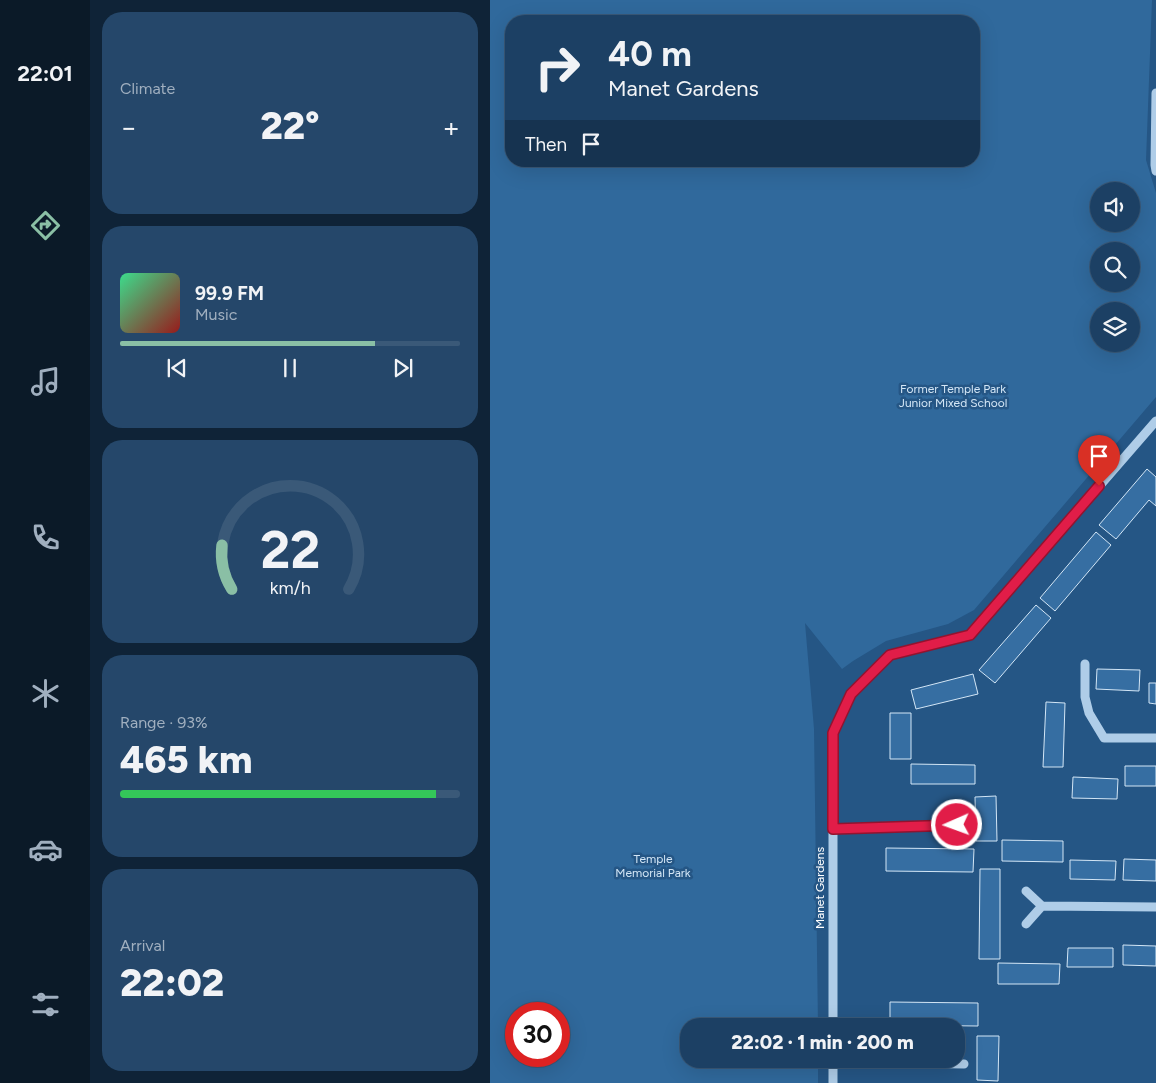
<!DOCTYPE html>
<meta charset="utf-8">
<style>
:root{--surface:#1c4064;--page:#25476a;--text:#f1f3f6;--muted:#a0afbf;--line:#3a5978;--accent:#8abfa5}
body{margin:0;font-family:Figtree,sans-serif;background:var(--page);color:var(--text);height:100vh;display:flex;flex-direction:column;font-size:19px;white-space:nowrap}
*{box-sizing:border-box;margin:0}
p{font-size:16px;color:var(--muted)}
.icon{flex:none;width:28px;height:28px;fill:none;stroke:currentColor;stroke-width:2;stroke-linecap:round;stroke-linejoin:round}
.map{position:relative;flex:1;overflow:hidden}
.sheet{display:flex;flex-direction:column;gap:12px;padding:12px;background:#0f2337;width:400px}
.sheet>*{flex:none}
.top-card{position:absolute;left:15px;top:15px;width:475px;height:152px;border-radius:20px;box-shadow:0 5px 20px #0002,0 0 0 1px var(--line);background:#1c4064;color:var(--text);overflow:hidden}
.buttons{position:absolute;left:600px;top:182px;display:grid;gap:10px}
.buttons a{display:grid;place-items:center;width:50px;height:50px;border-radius:50%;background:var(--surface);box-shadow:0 5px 20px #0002,0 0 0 1px var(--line);font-size:25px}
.speed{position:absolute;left:15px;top:1002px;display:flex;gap:10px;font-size:25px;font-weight:700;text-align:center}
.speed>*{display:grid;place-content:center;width:65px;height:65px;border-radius:50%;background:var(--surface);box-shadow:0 5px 20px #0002,0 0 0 1px var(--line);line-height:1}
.speed .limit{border:8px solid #d22;background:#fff;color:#111}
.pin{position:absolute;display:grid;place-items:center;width:42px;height:42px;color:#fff;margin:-51px -21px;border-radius:50% 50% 50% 0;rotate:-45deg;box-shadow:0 0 5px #0007}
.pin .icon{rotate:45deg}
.me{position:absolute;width:55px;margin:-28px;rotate:268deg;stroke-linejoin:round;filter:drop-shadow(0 0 4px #0008)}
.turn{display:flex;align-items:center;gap:18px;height:105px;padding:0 20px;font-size:22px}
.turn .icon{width:65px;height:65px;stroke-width:2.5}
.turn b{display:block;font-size:35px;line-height:42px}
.then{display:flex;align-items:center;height:48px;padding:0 20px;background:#0003;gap:10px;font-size:19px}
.big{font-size:38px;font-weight:800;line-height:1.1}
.sheet .widget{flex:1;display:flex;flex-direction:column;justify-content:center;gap:8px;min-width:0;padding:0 18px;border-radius:20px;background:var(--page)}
.sheet .dial{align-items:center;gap:0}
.dial svg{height:130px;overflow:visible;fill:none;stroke:var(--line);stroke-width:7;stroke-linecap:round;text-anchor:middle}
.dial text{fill:var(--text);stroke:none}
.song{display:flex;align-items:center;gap:15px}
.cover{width:60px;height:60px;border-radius:8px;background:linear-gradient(135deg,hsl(150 70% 55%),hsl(0 70% 35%))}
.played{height:5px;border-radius:2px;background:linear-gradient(90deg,var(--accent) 75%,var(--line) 75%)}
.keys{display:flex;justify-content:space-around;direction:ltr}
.heat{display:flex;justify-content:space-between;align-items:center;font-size:28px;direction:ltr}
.charge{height:8px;border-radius:4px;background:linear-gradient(90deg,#34c759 93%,var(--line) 0)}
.trip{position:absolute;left:190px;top:1018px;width:285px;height:50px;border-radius:20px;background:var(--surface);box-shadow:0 5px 20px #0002,0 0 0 1px var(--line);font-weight:800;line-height:50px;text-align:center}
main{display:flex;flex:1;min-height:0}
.menu{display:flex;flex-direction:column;width:90px;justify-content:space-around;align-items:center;background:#0b1a28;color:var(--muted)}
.menu .icon{width:35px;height:35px}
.menu .on{color:var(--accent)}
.menu b{font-size:22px;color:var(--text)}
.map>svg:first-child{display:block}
.green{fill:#30699c;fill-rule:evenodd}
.building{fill:#366ea2;stroke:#d3e6f6}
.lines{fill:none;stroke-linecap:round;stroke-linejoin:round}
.minor{stroke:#afcde8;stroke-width:9}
.route-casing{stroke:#92132f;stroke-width:12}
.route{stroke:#e11d48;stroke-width:9}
.labels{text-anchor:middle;stroke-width:5;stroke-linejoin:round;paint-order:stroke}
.park-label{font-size:12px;fill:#d3e6f6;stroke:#255685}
.street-label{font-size:12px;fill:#fff;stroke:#255685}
</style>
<main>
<nav class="menu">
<b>22:01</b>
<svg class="icon on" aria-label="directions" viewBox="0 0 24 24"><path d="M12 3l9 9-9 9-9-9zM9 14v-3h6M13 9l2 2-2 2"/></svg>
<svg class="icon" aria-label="music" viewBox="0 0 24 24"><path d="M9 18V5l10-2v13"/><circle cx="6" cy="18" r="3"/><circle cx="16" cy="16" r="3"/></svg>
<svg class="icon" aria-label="phone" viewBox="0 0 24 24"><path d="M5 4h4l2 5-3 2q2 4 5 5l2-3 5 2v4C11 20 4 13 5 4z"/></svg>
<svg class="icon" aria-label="climate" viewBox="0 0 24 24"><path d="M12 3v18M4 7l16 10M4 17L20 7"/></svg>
<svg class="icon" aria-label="car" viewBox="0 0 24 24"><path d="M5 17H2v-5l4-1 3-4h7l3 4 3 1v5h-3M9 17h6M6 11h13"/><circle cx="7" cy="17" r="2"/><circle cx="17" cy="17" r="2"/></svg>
<svg class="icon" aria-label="filters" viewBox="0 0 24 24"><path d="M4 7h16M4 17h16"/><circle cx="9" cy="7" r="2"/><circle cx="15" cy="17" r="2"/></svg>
</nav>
<section class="sheet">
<div class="widget"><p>Climate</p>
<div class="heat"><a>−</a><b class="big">22°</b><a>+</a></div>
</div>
<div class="widget">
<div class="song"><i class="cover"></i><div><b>99.9 FM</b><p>Music</p></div></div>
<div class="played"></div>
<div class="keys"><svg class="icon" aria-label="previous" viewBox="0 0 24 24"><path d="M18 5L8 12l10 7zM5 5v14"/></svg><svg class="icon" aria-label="pause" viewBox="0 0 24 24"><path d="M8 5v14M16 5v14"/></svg><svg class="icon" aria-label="next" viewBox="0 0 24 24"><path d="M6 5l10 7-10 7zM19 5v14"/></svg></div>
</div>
<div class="widget dial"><svg viewBox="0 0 100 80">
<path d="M14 69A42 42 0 1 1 86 69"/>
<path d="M14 69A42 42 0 0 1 8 42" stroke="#8abfa5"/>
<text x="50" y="56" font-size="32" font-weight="700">22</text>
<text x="50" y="72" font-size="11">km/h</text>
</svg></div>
<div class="widget"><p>Range · 93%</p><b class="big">465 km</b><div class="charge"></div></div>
<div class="widget"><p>Arrival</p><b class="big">22:02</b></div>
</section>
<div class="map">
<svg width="666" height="1083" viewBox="0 0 666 1083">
<rect width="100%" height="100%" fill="#255685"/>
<path class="green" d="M0 0H662L656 160 666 193V397L484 610 458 624 396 641 363 661 352 669 315 623 324 729 328 1026H199V1059H328V1083H0ZM484 21V161H21V21ZM609 191H641V224H609ZM609 251H641V284H609ZM609 311H641V344H609ZM26 1014H69V1056H26Z"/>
<path class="building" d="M657 469 666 477V506L659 500 626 539 609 525Z
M606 532 621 545 565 611 550 598Z
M546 605 561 618 505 683 489 670Z
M607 669 650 670 649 691 606 689Z
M483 674 488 694 426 709 421 690Z
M659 683H666V704L659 703Z
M556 702 575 703 573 767H553Z
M400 713H421V759H400Z
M421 764 485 765V784H421Z
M635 766H666V786H635Z
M583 777 628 779 627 799 582 798Z
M506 796 507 841H486L485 797Z
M512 840 573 841V862L512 861Z
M396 848 484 849 483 872 396 871Z
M634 859 666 860V881L633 880Z
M580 860 626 861 625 880 580 879Z
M490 869H510V959H489Z
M633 945 666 946V966L633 965Z
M578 948H623V967H577Z
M508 963 570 964 569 984H508Z
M400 1002 488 1003V1026L400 1025Z
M487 1036H509L508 1081 487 1080Z"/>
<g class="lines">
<path class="minor" d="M666 93 665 165 666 171
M595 664V697L599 713 614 738H666
M343 829 467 825
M536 891 552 906 536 924
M552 906 666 907
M343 1026V733L361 694 400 655 480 635 666 421
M343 1062 474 1064
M343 1083V1059"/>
</g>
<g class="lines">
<defs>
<path id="route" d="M467 825 343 829V733L361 694 400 655 480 635 609 486"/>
</defs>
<use href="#route" class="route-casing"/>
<use href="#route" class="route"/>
</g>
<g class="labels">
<g class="park-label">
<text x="463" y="393">Former Temple Park<tspan x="463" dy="14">Junior Mixed School</tspan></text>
<text x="163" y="863">Temple<tspan x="163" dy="14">Memorial Park</tspan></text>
</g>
<g class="street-label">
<text transform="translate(330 888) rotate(-90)" y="4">Manet Gardens</text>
</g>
</g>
</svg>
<div class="buttons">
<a><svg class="icon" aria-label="sound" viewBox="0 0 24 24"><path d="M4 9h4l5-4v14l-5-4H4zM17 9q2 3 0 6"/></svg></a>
<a><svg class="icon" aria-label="search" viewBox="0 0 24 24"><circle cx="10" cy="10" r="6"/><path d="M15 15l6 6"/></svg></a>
<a><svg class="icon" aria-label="layers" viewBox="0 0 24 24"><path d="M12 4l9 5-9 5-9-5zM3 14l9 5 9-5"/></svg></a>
</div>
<div class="speed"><div class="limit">30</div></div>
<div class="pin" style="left:609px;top:486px;background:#d93025"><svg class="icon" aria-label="arrive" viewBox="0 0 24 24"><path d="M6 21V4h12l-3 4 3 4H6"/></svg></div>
<svg class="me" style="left:467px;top:825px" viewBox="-20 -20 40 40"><circle r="17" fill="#e11d48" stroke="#fff" stroke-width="3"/><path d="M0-11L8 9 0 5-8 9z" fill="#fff"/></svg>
<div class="trip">22:02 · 1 min · 200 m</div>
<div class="top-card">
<div class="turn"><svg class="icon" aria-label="right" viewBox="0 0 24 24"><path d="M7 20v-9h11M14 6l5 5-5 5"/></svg><div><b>40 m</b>Manet Gardens</div></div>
<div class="then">Then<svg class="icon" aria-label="arrive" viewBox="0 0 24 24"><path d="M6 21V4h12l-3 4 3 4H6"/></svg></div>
</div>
</div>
</main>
